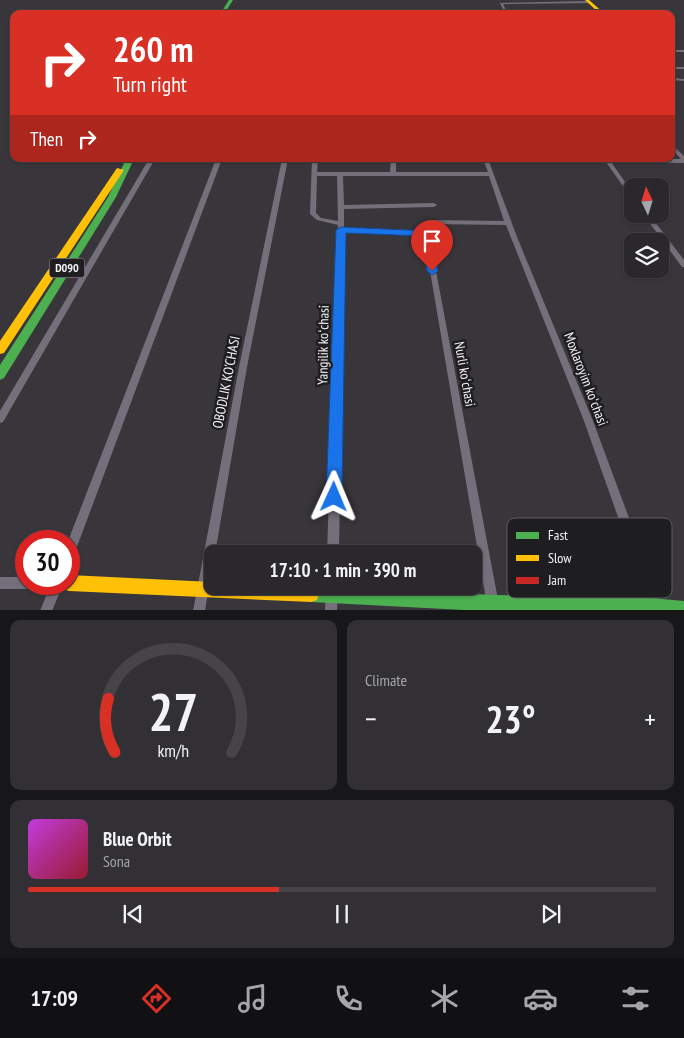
<!DOCTYPE html>
<meta charset="utf-8">
<style>
:root{--surface:#2a282c;--page:#323034;--text:#f1f3f6;--muted:#a5a6a9;--line:#464448;--accent:#d93025}
body{margin:0;font-family:"PT Sans Narrow",sans-serif;background:var(--page);color:var(--text);height:100vh;display:flex;flex-direction:column;font-size:19px;white-space:nowrap}
*{box-sizing:border-box;margin:0}
p{font-size:16px;color:var(--muted)}
.icon{flex:none;width:28px;height:28px;fill:none;stroke:currentColor;stroke-width:2;stroke-linecap:round;stroke-linejoin:round}
.map{position:relative;height:610px;overflow:hidden}
.sheet{display:flex;flex-direction:column;gap:10px;padding:10px;background:#171618;flex:1}
.sheet>*{flex:none}
.guide{position:absolute;left:10px;top:10px;width:665px;height:152px;border-radius:10px;box-shadow:0 1px 4px #0004,0 0 0 1px var(--line);background:#d93025;color:#fff;overflow:hidden}
.needle{width:32px;rotate:356deg}
.fabs{position:absolute;left:624px;top:178px;display:grid;gap:10px}
.fabs a{display:grid;place-items:center;width:45px;height:45px;border-radius:10px;background:var(--surface);box-shadow:0 1px 4px #0004,0 0 0 1px var(--line);font-size:25px}
.speed{position:absolute;left:15px;top:530px;display:flex;gap:10px;font-size:25px;font-weight:700;text-align:center}
.speed>*{display:grid;place-content:center;width:65px;height:65px;border-radius:50%;background:var(--surface);box-shadow:0 1px 4px #0004,0 0 0 1px var(--line);line-height:1}
.speed .limit{border:8px solid #d22;background:#fff;color:#111}
.pin{position:absolute;display:grid;place-items:center;width:42px;height:42px;color:#fff;margin:-51px -21px;border-radius:50% 50% 50% 0;rotate:-45deg;box-shadow:0 0 5px #0007}
.pin .icon{rotate:45deg}
.me{position:absolute;width:55px;margin:-28px;rotate:1deg;stroke-linejoin:round;filter:drop-shadow(0 0 4px #0008)}
.turn{display:flex;align-items:center;gap:18px;height:105px;padding:0 20px;font-size:22px}
.turn .icon{width:65px;height:65px;stroke-width:2.5}
.turn b{display:block;font-size:35px;line-height:42px}
.then{display:flex;align-items:center;height:48px;padding:0 20px;background:#0003;gap:10px;font-size:19px}
.big{font-size:38px;font-weight:700;line-height:1.1}
.sheet .widget{flex:1;display:flex;flex-direction:column;justify-content:center;gap:8px;min-width:0;padding:0 18px;border-radius:10px;background:var(--page)}
.sheet .dial{align-items:center;gap:0}
.dial svg{height:130px;overflow:visible;fill:none;stroke:var(--line);stroke-width:7;stroke-linecap:round;text-anchor:middle}
.dial text{fill:var(--text);stroke:none}
.song{display:flex;align-items:center;gap:15px}
.cover{width:60px;height:60px;border-radius:8px;background:linear-gradient(135deg,hsl(290 70% 55%),hsl(350 70% 35%))}
.played{height:5px;border-radius:2px;background:linear-gradient(90deg,var(--accent) 40%,var(--line) 40%)}
.keys{display:flex;justify-content:space-around;direction:ltr}
.heat{display:flex;justify-content:space-between;align-items:center;font-size:28px;direction:ltr}
.sheet .tiles{flex:1;display:grid;gap:10px;grid-template-columns:1fr 1fr}
.widget:last-child{grid-column:span 2}
.trip{position:absolute;left:204px;top:545px;width:278px;height:50px;border-radius:10px;background:var(--surface);box-shadow:0 1px 4px #0004,0 0 0 1px var(--line);font-weight:700;line-height:50px;text-align:center}
.tabs{display:flex;height:80px;justify-content:space-around;align-items:center;background:#111012;color:var(--muted)}
.tabs .icon{width:35px;height:35px}
.tabs .current{color:var(--accent)}
.tabs b{font-size:22px;color:var(--text)}
.map>svg:first-child{display:block}
.lines{fill:none;stroke-linecap:round;stroke-linejoin:round}
.street{fill:#746f7a;fill-rule:evenodd}
.fast{fill:#4caf50;fill-rule:evenodd}
.slow{fill:#ffc107;fill-rule:evenodd}
.jam{fill:#c62828;fill-rule:evenodd}
.route{fill:#1a73e8;stroke:#114b97}
.labels{text-anchor:middle;stroke-width:5;stroke-linejoin:round;paint-order:stroke}
.shield{fill:#1e1d20;stroke:#b4b3b6;stroke-width:1}
.shield-label{font-size:12px;font-weight:bold;fill:#f5f3f7}
.street-label{font-size:14px;fill:#f5f3f7;stroke:#1e1d20}
.key{fill:#1e1d20;stroke:#5e5d60;stroke-width:1}
.key-label{font-size:14px;fill:#f5f3f7}
</style>
<div class="map">
<svg width="684" height="611" viewBox="0 0 684 611">
<rect width="100%" height="100%" fill="#38363b"/>
<g class="lines">
<path class="street" d="M590 1 591 3 503 4 508 14H505L500 3Z
M322 10 357 13 358 14 324 12 322 14H319Z
M671 50H684V52H671Z
M671 67H684V69H671Z
M673 78 684 79V81L672 80 671 79Z
M671 144 684 156V163L611 162 632 192V197L630 196 606 162 499 161 496 159H681L671 148Z
M149 159H155L3 422 0 423V411Z
M216 159H222L75 552 73 556 69 558V541H68Z
M282 159H288L247 367 215 554H212V568L205 611H193L239 367Z
M312 159H318L317 172H390L391 159H396V172H488L483 159H488L517 237 593 421 658 596 657 611H647L646 596 584 421 506 225 429 224 436 271 499 605 497 609 494 611 489 609 487 605 430 271 424 235 344 232 339 554H327L338 225 317 220 310 214ZM317 176H337L338 221 321 218 316 213ZM343 176H489L504 221 428 220 423 224 424 231 344 228V209L434 207 437 205 434 203 344 205Z
M643 214H649L684 260V267H682Z
M0 577H26V584H32L30 587 26 589H0Z
M51 584H63L52 611H40Z
M326 586H338L337 611H325Z"/>
<path class="fast" d="M229 0H233L224 14H220Z
M126 159H134L116 197 4 378 0 380V365L108 197Z
M311 586 493 595 651 598 684 601V611H483L311 602 305 600 303 594 305 588Z"/>
<path class="slow" d="M585 0H589L605 14H600Z
M117 168 124 170 4 353 0 354V341Z
M69 575 212 582V586H311L317 588 319 594 317 600 311 602 69 591 63 589 61 584H69Z"/>
<path class="jam" d="M671 76 675 78V80H671Z"/>
</g>
<path class="route" d="M341 227 429 231 438 271 432 275 427 271 422 236 346 233 342 497 340 502 334 505 329 502 326 497 336 230Z"/>
<g class="labels">
<rect class="shield" x="49.5" y="258.5" width="35" height="19" rx="4"/>
<g class="shield-label">
<text x="67" y="272">D090</text>
</g>
<g class="street-label">
<text transform="translate(323 345) rotate(-89)" y="5">Yangilik koʻchasi</text>
<text transform="translate(465 374) rotate(80)" y="5">Nurli koʻchasi</text>
<text transform="translate(586 379) rotate(69)" y="5">Moxlaroyim koʻchasi</text>
<text transform="translate(226 382) rotate(-79)" y="5">OBODLIK KO'CHASI</text>
</g>
</g>
<rect x="507" y="518" width="165" height="80" rx="8" class="key"/>
<rect x="516" y="532" width="23" height="7" fill="#4caf50"/>
<rect x="516" y="555" width="23" height="6" fill="#ffc107"/>
<rect x="516" y="577" width="23" height="7" fill="#c62828"/>
<g class="key-label">
<text x="548" y="540">Fast</text>
<text x="548" y="563">Slow</text>
<text x="548" y="585">Jam</text>
</g>
</svg>
<div class="fabs">
<a><svg class="needle" viewBox="-14 -14 28 28"><path d="M0-13l5 13h-10z" fill="#e53935"/><path d="M0 13l5-13h-10z" fill="#a5a6a9"/></svg></a>
<a><svg class="icon" aria-label="layers" viewBox="0 0 24 24"><path d="M12 4l9 5-9 5-9-5zM3 14l9 5 9-5"/></svg></a>
</div>
<div class="speed"><div class="limit">30</div></div>
<div class="pin" style="left:432px;top:271px;background:#d93025"><svg class="icon" aria-label="arrive" viewBox="0 0 24 24"><path d="M6 21V4h12l-3 4 3 4H6"/></svg></div>
<svg class="me" style="left:334px;top:497px" viewBox="-20 -20 40 40"><path d="M0-17L14 15 0 8-14 15z" fill="#1a73e8" stroke="#fff" stroke-width="4"/></svg>
<div class="trip">17:10 · 1 min · 390 m</div>
<div class="guide">
<div class="turn"><svg class="icon" aria-label="right" viewBox="0 0 24 24"><path d="M7 20v-9h11M14 6l5 5-5 5"/></svg><div><b>260 m</b>Turn right</div></div>
<div class="then">Then<svg class="icon" aria-label="right" viewBox="0 0 24 24"><path d="M7 20v-9h11M14 6l5 5-5 5"/></svg></div>
</div>
</div>
<section class="sheet">
<div class="tiles">
<div class="widget dial"><svg viewBox="0 0 100 80">
<path d="M14 69A42 42 0 1 1 86 69"/>
<path d="M14 69A42 42 0 0 1 10 36" stroke="#d93025"/>
<text x="50" y="56" font-size="32" font-weight="700">27</text>
<text x="50" y="72" font-size="11">km/h</text>
</svg></div>
<div class="widget"><p>Climate</p>
<div class="heat"><a>−</a><b class="big">23°</b><a>+</a></div>
</div>
<div class="widget">
<div class="song"><i class="cover"></i><div><b>Blue Orbit</b><p>Sona</p></div></div>
<div class="played"></div>
<div class="keys"><svg class="icon" aria-label="previous" viewBox="0 0 24 24"><path d="M18 5L8 12l10 7zM5 5v14"/></svg><svg class="icon" aria-label="pause" viewBox="0 0 24 24"><path d="M8 5v14M16 5v14"/></svg><svg class="icon" aria-label="next" viewBox="0 0 24 24"><path d="M6 5l10 7-10 7zM19 5v14"/></svg></div>
</div>
</div>
</section>
<nav class="tabs">
<b>17:09</b>
<svg class="icon current" aria-label="directions" viewBox="0 0 24 24"><path d="M12 3l9 9-9 9-9-9zM9 14v-3h6M13 9l2 2-2 2"/></svg>
<svg class="icon" aria-label="music" viewBox="0 0 24 24"><path d="M9 18V5l10-2v13"/><circle cx="6" cy="18" r="3"/><circle cx="16" cy="16" r="3"/></svg>
<svg class="icon" aria-label="phone" viewBox="0 0 24 24"><path d="M5 4h4l2 5-3 2q2 4 5 5l2-3 5 2v4C11 20 4 13 5 4z"/></svg>
<svg class="icon" aria-label="climate" viewBox="0 0 24 24"><path d="M12 3v18M4 7l16 10M4 17L20 7"/></svg>
<svg class="icon" aria-label="car" viewBox="0 0 24 24"><path d="M5 17H2v-5l4-1 3-4h7l3 4 3 1v5h-3M9 17h6M6 11h13"/><circle cx="7" cy="17" r="2"/><circle cx="17" cy="17" r="2"/></svg>
<svg class="icon" aria-label="filters" viewBox="0 0 24 24"><path d="M4 7h16M4 17h16"/><circle cx="9" cy="7" r="2"/><circle cx="15" cy="17" r="2"/></svg>
</nav>
